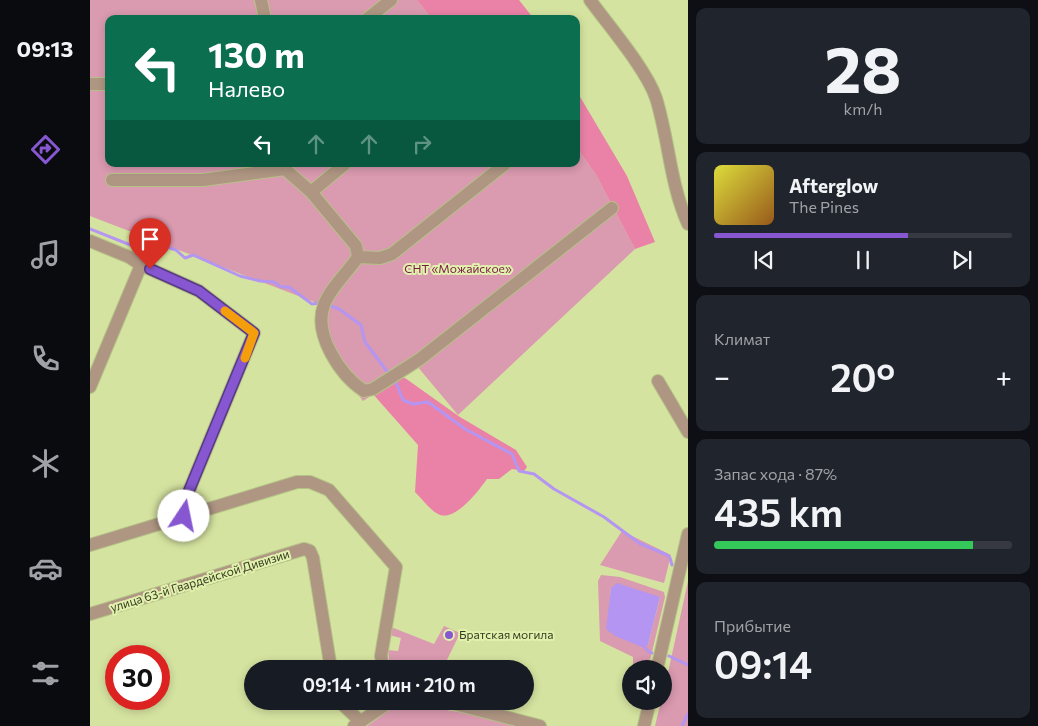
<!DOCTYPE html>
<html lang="ru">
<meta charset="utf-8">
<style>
:root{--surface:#171b24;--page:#20242c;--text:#f1f3f6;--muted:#9ea1a6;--line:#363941;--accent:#8657d0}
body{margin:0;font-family:Commissioner,sans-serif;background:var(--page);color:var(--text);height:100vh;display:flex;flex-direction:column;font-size:19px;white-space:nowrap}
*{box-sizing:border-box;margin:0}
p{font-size:16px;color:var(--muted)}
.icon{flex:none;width:28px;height:28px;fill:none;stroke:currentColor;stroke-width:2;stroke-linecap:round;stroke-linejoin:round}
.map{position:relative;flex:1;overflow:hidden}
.sheet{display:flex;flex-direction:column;gap:8px;padding:8px;background:#0d0f14;width:350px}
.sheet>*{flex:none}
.banner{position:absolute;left:15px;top:15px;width:475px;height:152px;border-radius:10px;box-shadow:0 2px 8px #0003;background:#0b6e4f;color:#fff;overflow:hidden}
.fabs{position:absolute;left:532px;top:660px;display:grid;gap:10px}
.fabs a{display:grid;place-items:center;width:50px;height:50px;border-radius:50%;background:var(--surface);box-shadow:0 2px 8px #0003;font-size:25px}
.speed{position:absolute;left:15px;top:645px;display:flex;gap:10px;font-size:25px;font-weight:700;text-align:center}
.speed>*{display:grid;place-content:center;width:65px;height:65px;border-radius:50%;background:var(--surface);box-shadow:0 2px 8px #0003;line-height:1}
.speed .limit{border:8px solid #d22;background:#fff;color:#111}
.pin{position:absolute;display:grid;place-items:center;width:42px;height:42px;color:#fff;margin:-51px -21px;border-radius:50% 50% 50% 0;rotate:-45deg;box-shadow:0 0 5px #0007}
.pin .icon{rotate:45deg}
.me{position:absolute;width:55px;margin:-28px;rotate:11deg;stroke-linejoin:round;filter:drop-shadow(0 0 4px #0008)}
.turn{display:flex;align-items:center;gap:18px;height:105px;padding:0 20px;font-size:22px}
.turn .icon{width:65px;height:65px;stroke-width:2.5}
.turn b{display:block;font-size:35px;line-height:42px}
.lanes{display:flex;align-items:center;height:48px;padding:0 20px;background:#0003;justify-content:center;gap:25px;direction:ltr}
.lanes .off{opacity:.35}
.big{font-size:38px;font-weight:600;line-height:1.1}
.sheet .widget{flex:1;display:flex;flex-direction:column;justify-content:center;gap:8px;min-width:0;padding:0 18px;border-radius:10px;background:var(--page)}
.sheet .dial{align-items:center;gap:0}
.dial b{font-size:65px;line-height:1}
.song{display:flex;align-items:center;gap:15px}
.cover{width:60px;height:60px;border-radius:8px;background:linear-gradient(135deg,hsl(60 70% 55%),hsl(30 70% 35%))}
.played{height:5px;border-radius:2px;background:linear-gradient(90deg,var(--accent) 65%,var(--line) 65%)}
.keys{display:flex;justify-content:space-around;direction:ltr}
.heat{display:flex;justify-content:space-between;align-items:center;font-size:28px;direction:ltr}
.charge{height:8px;border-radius:4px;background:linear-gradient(90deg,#34c759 87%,var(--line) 0)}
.trip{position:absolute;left:154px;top:660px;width:290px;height:50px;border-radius:25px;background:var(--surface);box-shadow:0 2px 8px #0003;font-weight:600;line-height:50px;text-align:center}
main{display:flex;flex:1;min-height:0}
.dock{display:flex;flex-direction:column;width:90px;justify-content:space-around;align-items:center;background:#090b0e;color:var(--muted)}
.dock .icon{width:35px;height:35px}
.dock .selected{color:var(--accent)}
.dock b{font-size:22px;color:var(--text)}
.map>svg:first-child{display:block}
.green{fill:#da9aaf;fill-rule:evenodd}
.forest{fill:#ea82a7}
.water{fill:#b495f1}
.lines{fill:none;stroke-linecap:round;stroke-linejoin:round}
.stream{stroke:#b495f1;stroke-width:3}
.minor-casing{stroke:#b5c287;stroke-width:14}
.minor{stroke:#af9683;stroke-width:12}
.route-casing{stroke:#573987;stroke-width:12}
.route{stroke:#8657d0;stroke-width:9}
.slow{stroke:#f59e0b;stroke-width:9}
.poi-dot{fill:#8657d0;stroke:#e2f1ad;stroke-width:2}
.labels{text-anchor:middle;stroke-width:4;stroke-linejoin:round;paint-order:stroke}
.park-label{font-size:12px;fill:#771b44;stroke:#e2f1ad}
.street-label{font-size:12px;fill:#363c21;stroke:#e2f1ad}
.poi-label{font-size:12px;fill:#363c21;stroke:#e2f1ad;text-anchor:start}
</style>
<main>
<nav class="dock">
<b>09:13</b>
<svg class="icon selected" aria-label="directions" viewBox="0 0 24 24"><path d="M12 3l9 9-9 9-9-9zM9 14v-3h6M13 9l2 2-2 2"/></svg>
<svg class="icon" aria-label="music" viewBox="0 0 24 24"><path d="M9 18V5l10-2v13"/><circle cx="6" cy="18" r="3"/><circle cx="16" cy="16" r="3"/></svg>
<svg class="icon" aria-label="phone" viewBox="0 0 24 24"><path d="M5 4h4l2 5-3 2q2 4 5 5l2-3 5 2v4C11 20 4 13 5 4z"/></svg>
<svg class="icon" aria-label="climate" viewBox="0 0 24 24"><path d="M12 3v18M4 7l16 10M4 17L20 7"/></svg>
<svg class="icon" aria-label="car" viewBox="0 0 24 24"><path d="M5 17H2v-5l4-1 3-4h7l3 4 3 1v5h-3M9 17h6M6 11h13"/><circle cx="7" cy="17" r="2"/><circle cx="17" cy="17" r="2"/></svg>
<svg class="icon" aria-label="filters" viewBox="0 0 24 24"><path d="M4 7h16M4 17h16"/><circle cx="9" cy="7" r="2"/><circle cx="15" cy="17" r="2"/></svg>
</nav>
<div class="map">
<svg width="598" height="726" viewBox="0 0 598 726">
<rect width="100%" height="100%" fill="#d5e3a0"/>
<path class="green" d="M0 0H327L342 19H19V164H486V147L505 173 545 249 368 415 327 366 273 401 237 353 232 305 0 216Z
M532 531 581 555 574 583 510 565Z
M511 575 530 577 574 592 575 597 558 669H543V657L510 641 508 581ZM521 588 570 597 558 645 517 629Z
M598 581V726H565L571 701H574V691Z
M354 626 370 633 355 664 362 669H300L298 650 308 651 311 638 299 635 301 627 344 644Z
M325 705 375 713 428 726H277L301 709Z"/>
<path class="forest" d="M327 0H429L444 19H342Z
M486 90 537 176 565 242 545 249 505 173 486 147Z
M307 377 315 378 370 417 426 450 437 467 434 471 422 469 409 479H397C389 490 365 523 348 514 340 510 332 499 325 492L328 445 282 393Z"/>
<path class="water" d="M527 583 570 597 558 645 552 647 525 636 516 629 521 588Z"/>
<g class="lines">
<path class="stream" d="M0 229 63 254 67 244 86 250 95 258 103 255 150 276 170 281 184 282 191 287H199L222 304 230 303
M238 305 249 309 271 325 275 342 299 374
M305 380 313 400 323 404 338 402 375 429 422 454 429 471 444 474 464 489 514 517 549 543 577 555 580 558 582 565
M552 644 558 651 562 653
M579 656 598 665
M592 726 598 714"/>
<defs>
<path id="minor" d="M171 0 175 19
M500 0C519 26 556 69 566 98 579 140 580 184 598 224
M277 19 301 0
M0 84H19
M195 164V169L221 192 266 246 268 257C258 272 240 288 234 305 223 334 250 375 274 391L283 389 330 359 522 208
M22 180H113L195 169
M221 192 255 164
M0 241 39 257 51 265 109 291 164 333 96 498 94 515
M268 257 290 258 302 254 415 164
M568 381 598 432
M0 387 51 265
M0 545 207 482H220L239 490 306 567 291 656 293 669
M0 614 214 549 220 551 223 558 241 669
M567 669 598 534
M249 701 271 722
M354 701 450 726
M264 726 301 701
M554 726 560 701"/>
</defs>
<use href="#minor" class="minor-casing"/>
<use href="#minor" class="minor"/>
</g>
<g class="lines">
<defs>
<path id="route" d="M60 269 109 291 164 333 96 498 94 516"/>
</defs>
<use href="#route" class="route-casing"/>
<use href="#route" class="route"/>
<path class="slow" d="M135 311 164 333 155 358"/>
</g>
<circle class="poi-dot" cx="359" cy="635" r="5"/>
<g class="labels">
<g class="park-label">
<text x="368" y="273">СНТ «Можайское»</text>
</g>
<g class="street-label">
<text transform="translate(110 581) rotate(-17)" y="4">улица 63-й Гвардейской Дивизии</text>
</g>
<g class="poi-label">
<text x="369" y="639">Братская могила</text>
</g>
</g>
</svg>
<div class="fabs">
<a><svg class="icon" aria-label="sound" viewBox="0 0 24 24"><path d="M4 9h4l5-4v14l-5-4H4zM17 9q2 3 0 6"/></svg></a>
</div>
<div class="speed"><div class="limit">30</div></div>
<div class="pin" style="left:60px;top:269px;background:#d93025"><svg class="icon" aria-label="arrive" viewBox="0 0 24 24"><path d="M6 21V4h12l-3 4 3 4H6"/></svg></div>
<svg class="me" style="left:94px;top:516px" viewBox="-20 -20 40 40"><circle r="19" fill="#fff"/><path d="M0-13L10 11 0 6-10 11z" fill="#8657d0"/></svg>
<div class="trip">09:14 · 1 мин · 210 m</div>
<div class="banner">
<div class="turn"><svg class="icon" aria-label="left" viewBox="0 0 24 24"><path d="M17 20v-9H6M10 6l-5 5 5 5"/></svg><div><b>130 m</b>Налево</div></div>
<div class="lanes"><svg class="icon" aria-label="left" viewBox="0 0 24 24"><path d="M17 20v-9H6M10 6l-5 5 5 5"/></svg><svg class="icon off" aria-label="ahead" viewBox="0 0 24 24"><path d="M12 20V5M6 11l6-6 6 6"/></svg><svg class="icon off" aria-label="ahead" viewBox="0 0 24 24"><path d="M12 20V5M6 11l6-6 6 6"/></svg><svg class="icon off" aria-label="right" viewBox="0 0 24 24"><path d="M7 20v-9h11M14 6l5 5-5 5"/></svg></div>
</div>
</div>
<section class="sheet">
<div class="widget dial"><b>28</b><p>km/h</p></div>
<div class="widget">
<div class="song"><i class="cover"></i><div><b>Afterglow</b><p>The Pines</p></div></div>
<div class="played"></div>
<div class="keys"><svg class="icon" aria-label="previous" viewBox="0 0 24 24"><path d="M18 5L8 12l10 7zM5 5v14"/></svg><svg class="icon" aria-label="pause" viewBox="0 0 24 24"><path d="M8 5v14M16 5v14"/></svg><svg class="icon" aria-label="next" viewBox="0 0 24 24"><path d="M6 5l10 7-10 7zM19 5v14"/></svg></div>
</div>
<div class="widget"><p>Климат</p>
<div class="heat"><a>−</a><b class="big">20°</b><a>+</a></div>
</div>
<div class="widget"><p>Запас хода · 87%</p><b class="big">435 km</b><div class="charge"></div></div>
<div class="widget"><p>Прибытие</p><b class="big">09:14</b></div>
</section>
</main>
